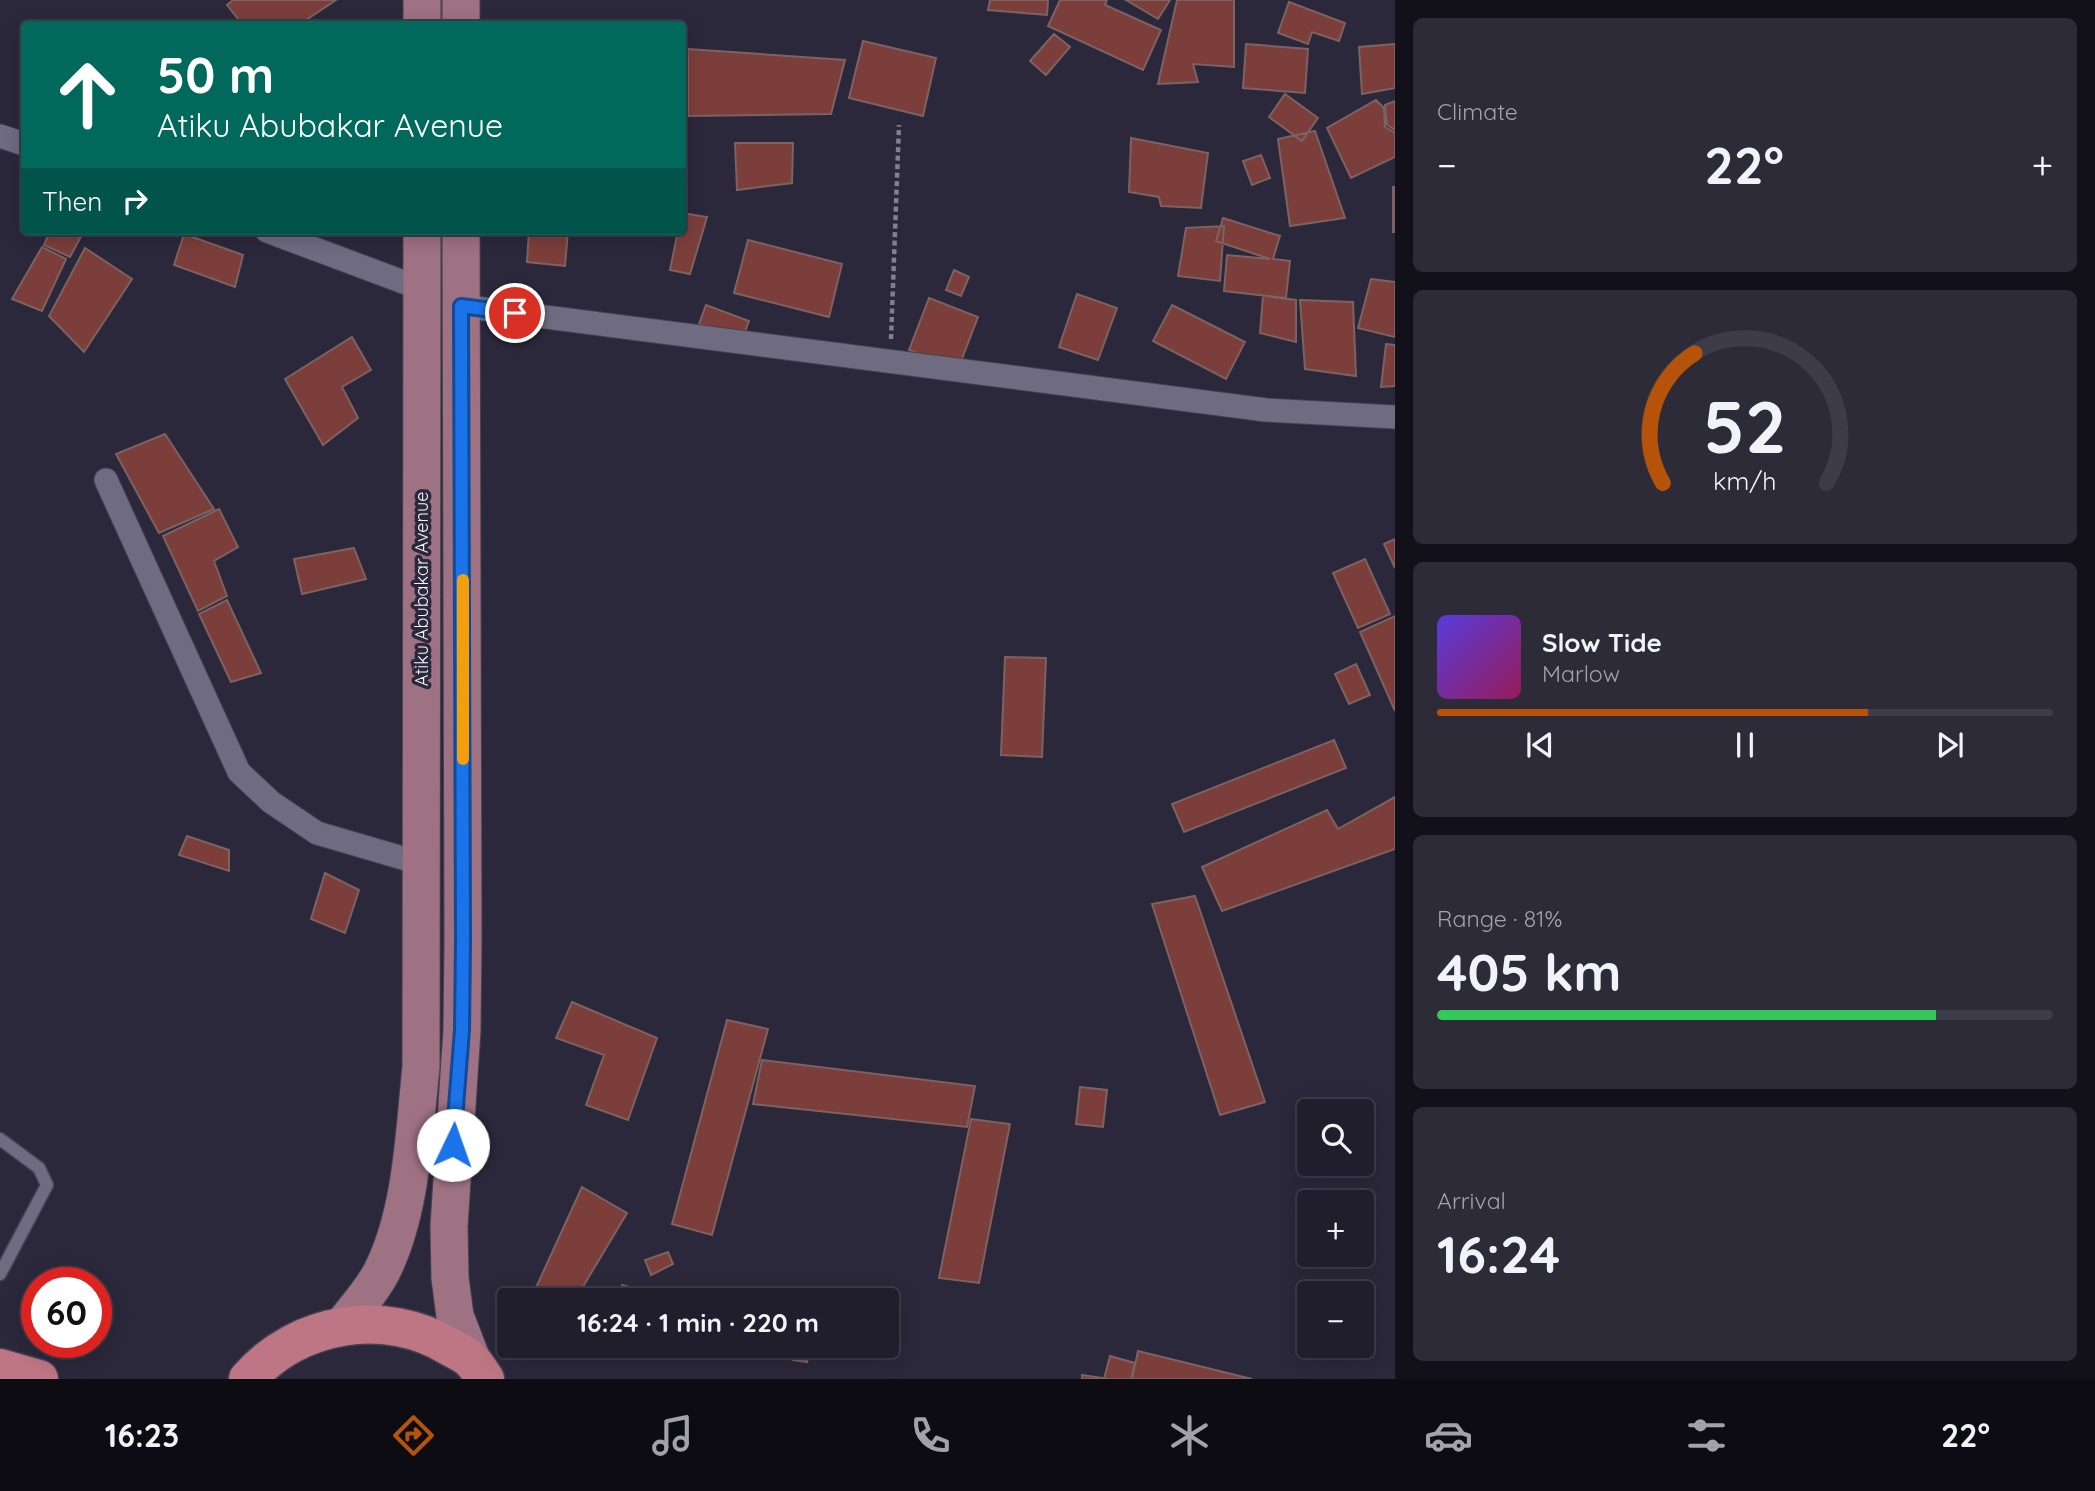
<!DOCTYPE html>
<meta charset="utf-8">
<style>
:root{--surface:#201e2c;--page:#2d2b38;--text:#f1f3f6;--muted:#a2a2a9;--line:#3d3c48;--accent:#b45309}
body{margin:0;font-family:Quicksand,sans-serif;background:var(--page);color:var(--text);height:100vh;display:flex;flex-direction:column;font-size:26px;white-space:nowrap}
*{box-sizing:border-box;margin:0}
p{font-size:23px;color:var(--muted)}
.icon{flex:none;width:38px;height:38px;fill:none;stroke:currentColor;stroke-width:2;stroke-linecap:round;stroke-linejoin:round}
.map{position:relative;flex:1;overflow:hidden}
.drawer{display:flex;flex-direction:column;gap:18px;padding:18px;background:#121018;width:700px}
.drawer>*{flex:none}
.guide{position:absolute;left:21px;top:21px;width:665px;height:214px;border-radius:7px;box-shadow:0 4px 18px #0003,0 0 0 2px var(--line);background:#00695c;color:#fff;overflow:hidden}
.buttons{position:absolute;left:1297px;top:1099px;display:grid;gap:14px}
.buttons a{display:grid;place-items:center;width:77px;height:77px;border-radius:7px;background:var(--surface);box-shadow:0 4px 18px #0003,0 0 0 2px var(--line);font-size:35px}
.speed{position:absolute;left:21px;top:1267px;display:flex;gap:14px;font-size:35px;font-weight:700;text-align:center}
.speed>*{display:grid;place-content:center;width:91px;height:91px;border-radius:50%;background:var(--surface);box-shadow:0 4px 18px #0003,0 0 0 2px var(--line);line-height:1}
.speed .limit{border:10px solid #d22;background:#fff;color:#111}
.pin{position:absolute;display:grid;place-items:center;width:60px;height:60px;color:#fff;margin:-30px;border:4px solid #fff;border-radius:50%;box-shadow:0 2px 7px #0007}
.me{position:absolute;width:77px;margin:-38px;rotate:3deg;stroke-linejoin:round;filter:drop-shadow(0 0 5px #0008)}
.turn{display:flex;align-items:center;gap:24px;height:147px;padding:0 21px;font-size:32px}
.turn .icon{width:91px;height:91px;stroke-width:2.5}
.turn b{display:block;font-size:49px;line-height:60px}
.then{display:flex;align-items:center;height:66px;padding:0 21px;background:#0003;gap:14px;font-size:26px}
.big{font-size:52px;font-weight:800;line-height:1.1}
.drawer .widget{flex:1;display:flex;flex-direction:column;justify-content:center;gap:10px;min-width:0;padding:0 24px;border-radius:10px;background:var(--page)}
.drawer .dial{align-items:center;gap:0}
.dial svg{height:182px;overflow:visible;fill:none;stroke:var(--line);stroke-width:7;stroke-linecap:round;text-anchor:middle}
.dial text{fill:var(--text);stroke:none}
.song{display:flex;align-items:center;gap:21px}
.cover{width:84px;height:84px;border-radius:10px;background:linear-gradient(135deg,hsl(250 70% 55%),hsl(330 70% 35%))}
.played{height:7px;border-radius:4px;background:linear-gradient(90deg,var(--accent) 70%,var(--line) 70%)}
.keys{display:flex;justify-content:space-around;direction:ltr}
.heat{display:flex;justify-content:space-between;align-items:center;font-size:38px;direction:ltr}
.charge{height:10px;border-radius:5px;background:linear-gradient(90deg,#34c759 81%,var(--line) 0)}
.trip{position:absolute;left:497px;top:1288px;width:402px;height:70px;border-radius:7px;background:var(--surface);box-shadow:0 4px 18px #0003,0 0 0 2px var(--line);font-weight:800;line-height:70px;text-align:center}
.menu{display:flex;height:112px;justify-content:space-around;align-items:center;background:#0d0c12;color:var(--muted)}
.menu .icon{width:49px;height:49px}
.menu .current{color:var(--accent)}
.menu b{font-size:32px;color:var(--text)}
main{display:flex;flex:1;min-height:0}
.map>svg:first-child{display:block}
.building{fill:#7b3e3b;stroke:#7c6260;stroke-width:2}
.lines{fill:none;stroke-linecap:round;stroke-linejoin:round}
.lane-casing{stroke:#454352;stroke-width:15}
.street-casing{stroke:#454352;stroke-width:25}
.primary-casing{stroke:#454352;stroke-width:39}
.highway-casing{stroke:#454352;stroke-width:41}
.path{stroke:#828090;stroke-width:4.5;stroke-dasharray:5 3.5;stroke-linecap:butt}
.lane{stroke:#6f6c82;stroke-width:12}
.street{stroke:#6f6c82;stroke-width:23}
.primary{stroke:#9e7183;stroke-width:37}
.highway{stroke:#be7584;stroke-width:38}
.route-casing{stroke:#114b97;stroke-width:18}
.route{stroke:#1a73e8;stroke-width:12}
.slow{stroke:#f59e0b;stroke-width:12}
.labels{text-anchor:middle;stroke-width:7;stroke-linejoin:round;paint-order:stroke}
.street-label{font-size:18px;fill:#f4f3fe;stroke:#2b283b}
</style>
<main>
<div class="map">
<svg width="1395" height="1379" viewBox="0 0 1395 1379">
<rect width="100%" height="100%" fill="#2b283b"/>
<path class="building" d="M233 0H336L300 24H242L227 5Z
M990 0H1048L1047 15 988 10Z
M1060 0H1107L1105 5 1161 30 1143 70 1048 26Z
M1126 0H1170L1158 19Z
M1177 0H1234V67L1193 64 1198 82 1158 84Z
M1289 2 1345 23 1339 41 1312 32 1308 44 1278 33Z
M1054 34 1070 47 1046 75 1030 61Z
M863 41 936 58 923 116 849 98Z
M1246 44 1308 49 1305 93 1243 88Z
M1395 44V88L1362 94 1359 47Z
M688 49 845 60 831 114 688 116Z
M1285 94 1318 118 1302 141 1269 117Z
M1376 100 1384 108 1385 127 1395 133V157L1351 178 1327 128Z
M1395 101V130L1387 125 1385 105Z
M1315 131 1345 218 1290 226 1278 139Z
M1131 138 1208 153 1201 208 1161 206 1159 197 1129 192Z
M735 143H793L792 183 737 190Z
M1261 155 1270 178 1252 185 1243 161Z
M1393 187H1395V232H1393Z
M682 213 707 217 690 274 670 270 678 231H682Z
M1223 218 1280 236 1273 259 1290 261 1286 298 1224 291 1227 255 1270 259 1216 241Z
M1224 226 1220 281 1178 276 1186 228Z
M50 231H84L70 257 44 245Z
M529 231H568L565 266 527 262Z
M184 234 243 255 235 287 174 265Z
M748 240 842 264 829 317 734 293Z
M42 247 66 259 42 311 12 299Z
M85 248 132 279 84 352 49 316Z
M954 270 969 277 961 296 946 290Z
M1371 279 1395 282V337L1358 328Z
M1077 294 1117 308 1098 360 1059 347Z
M1263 296 1296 300V342L1260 333Z
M929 298 978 317 958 369 909 350Z
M1300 300 1353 302 1356 376 1305 369Z
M706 305 749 321 742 339 699 324Z
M1172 305 1245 342 1226 379 1153 341Z
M352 337 371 370 342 387 358 418 323 445 285 379Z
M1386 344 1395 345V386L1381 387Z
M165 434 214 509 159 533 116 454Z
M219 509 238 547 214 561 227 596 198 611 163 536Z
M1395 539V568L1384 544Z
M354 548 366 579 302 594 294 559Z
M1365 559 1390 614 1358 628 1333 573Z
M227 600 261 673 231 682 199 614Z
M1395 616V711L1360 632Z
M1005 657 1046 658 1042 757 1001 755Z
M1356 664 1370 695 1349 704 1335 674Z
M1334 740 1346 768 1184 832 1172 804Z
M1395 797V849L1222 911 1202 867 1327 810 1338 829Z
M187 836 229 850V871L179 855Z
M325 873 359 890 345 933 311 919Z
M1195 896 1265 1102 1220 1115 1152 904Z
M572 1002 657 1038 628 1120 586 1105 604 1055 556 1038Z
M727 1020 768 1029 712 1235 672 1224Z
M762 1060 975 1086 967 1127 753 1104Z
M1080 1087 1107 1090 1103 1127 1076 1124Z
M971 1119 1010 1124 979 1283 939 1278Z
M582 1187 627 1213 575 1300H554L534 1292Z
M668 1252 673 1264 651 1275 645 1260Z
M622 1285 636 1289 631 1300H616Z
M770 1290 797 1295 796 1300H769Z
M794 1346H810L807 1362 793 1360Z
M1138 1351 1252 1379H1132Z
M1110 1356 1135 1363 1131 1379H1104Z
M1082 1375 1103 1378V1379H1082Z"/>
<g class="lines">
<defs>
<path id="lane" d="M0 1139 39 1168 47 1185 0 1274"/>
<path id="street" d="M0 136 24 144
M267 231 422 289
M461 306 1266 410 1395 417
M106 480 239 772 271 802 317 833 423 864"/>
<path id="primary" d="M422 24V0
M461 24V0
M461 231 463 941 462 1030 449 1226 450 1278 455 1316 472 1360
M343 1325C356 1308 371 1292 381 1273 412 1213 414 1132 421 1067L422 231"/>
<path id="highway" d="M0 1368 39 1379
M248 1379C297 1322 385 1307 450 1347 457 1351 467 1355 472 1361 477 1366 481 1373 485 1379"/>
</defs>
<use href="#lane" class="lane-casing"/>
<use href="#street" class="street-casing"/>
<use href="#primary" class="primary-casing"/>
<use href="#highway" class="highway-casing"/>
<path class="path" d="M891 339 899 125"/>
<use href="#lane" class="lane"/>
<use href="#street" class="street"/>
<use href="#primary" class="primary"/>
<use href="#highway" class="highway"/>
</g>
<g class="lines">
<defs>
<path id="route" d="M453 1145 462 1030 463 941 461 306 515 313"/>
</defs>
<use href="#route" class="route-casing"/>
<use href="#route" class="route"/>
<path class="slow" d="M463 580V759"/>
</g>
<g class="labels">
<g class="street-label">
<text transform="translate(422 589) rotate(-90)" y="6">Atiku Abubakar Avenue</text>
</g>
</g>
</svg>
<div class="buttons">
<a><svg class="icon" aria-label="search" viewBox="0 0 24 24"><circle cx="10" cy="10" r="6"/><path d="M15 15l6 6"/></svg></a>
<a>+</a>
<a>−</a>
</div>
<div class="speed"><div class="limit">60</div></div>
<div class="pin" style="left:515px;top:313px;background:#d93025"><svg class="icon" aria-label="arrive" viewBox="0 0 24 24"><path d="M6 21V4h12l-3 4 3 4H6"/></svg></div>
<svg class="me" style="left:453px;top:1145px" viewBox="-20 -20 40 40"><circle r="19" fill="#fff"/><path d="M0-13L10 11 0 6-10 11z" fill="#1a73e8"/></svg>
<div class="trip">16:24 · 1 min · 220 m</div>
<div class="guide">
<div class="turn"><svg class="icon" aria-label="ahead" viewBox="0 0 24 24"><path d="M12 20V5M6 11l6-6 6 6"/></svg><div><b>50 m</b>Atiku Abubakar Avenue</div></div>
<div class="then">Then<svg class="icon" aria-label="right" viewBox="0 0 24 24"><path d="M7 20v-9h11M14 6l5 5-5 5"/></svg></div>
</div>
</div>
<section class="drawer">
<div class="widget"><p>Climate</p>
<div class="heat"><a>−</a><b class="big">22°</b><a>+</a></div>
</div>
<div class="widget dial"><svg viewBox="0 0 100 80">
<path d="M14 69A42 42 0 1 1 86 69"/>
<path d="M14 69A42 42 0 0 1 28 12" stroke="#b45309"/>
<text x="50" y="56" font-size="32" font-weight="700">52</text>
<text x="50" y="72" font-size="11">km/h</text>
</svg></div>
<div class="widget">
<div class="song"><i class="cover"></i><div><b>Slow Tide</b><p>Marlow</p></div></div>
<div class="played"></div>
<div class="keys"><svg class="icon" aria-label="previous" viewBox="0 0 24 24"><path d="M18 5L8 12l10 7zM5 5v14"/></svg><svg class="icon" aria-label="pause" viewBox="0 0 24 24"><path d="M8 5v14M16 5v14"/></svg><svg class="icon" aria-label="next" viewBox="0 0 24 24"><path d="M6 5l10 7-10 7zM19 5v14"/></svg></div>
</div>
<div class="widget"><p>Range · 81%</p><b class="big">405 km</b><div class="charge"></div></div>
<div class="widget"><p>Arrival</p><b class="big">16:24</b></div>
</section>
</main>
<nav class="menu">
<b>16:23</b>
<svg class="icon current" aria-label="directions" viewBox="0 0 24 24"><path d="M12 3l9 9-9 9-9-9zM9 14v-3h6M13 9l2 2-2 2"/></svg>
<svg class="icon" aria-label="music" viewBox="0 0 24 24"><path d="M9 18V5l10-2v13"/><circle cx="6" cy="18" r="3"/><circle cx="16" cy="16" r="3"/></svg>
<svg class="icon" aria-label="phone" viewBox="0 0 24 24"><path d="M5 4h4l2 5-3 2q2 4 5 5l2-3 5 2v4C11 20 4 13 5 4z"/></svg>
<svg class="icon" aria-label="climate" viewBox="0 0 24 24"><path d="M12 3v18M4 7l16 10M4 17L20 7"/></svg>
<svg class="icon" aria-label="car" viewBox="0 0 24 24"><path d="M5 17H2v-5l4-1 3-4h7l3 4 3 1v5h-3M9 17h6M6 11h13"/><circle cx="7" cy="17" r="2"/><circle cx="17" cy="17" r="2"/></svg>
<svg class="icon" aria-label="filters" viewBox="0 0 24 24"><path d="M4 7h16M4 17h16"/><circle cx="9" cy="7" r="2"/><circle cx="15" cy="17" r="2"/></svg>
<b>22°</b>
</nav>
